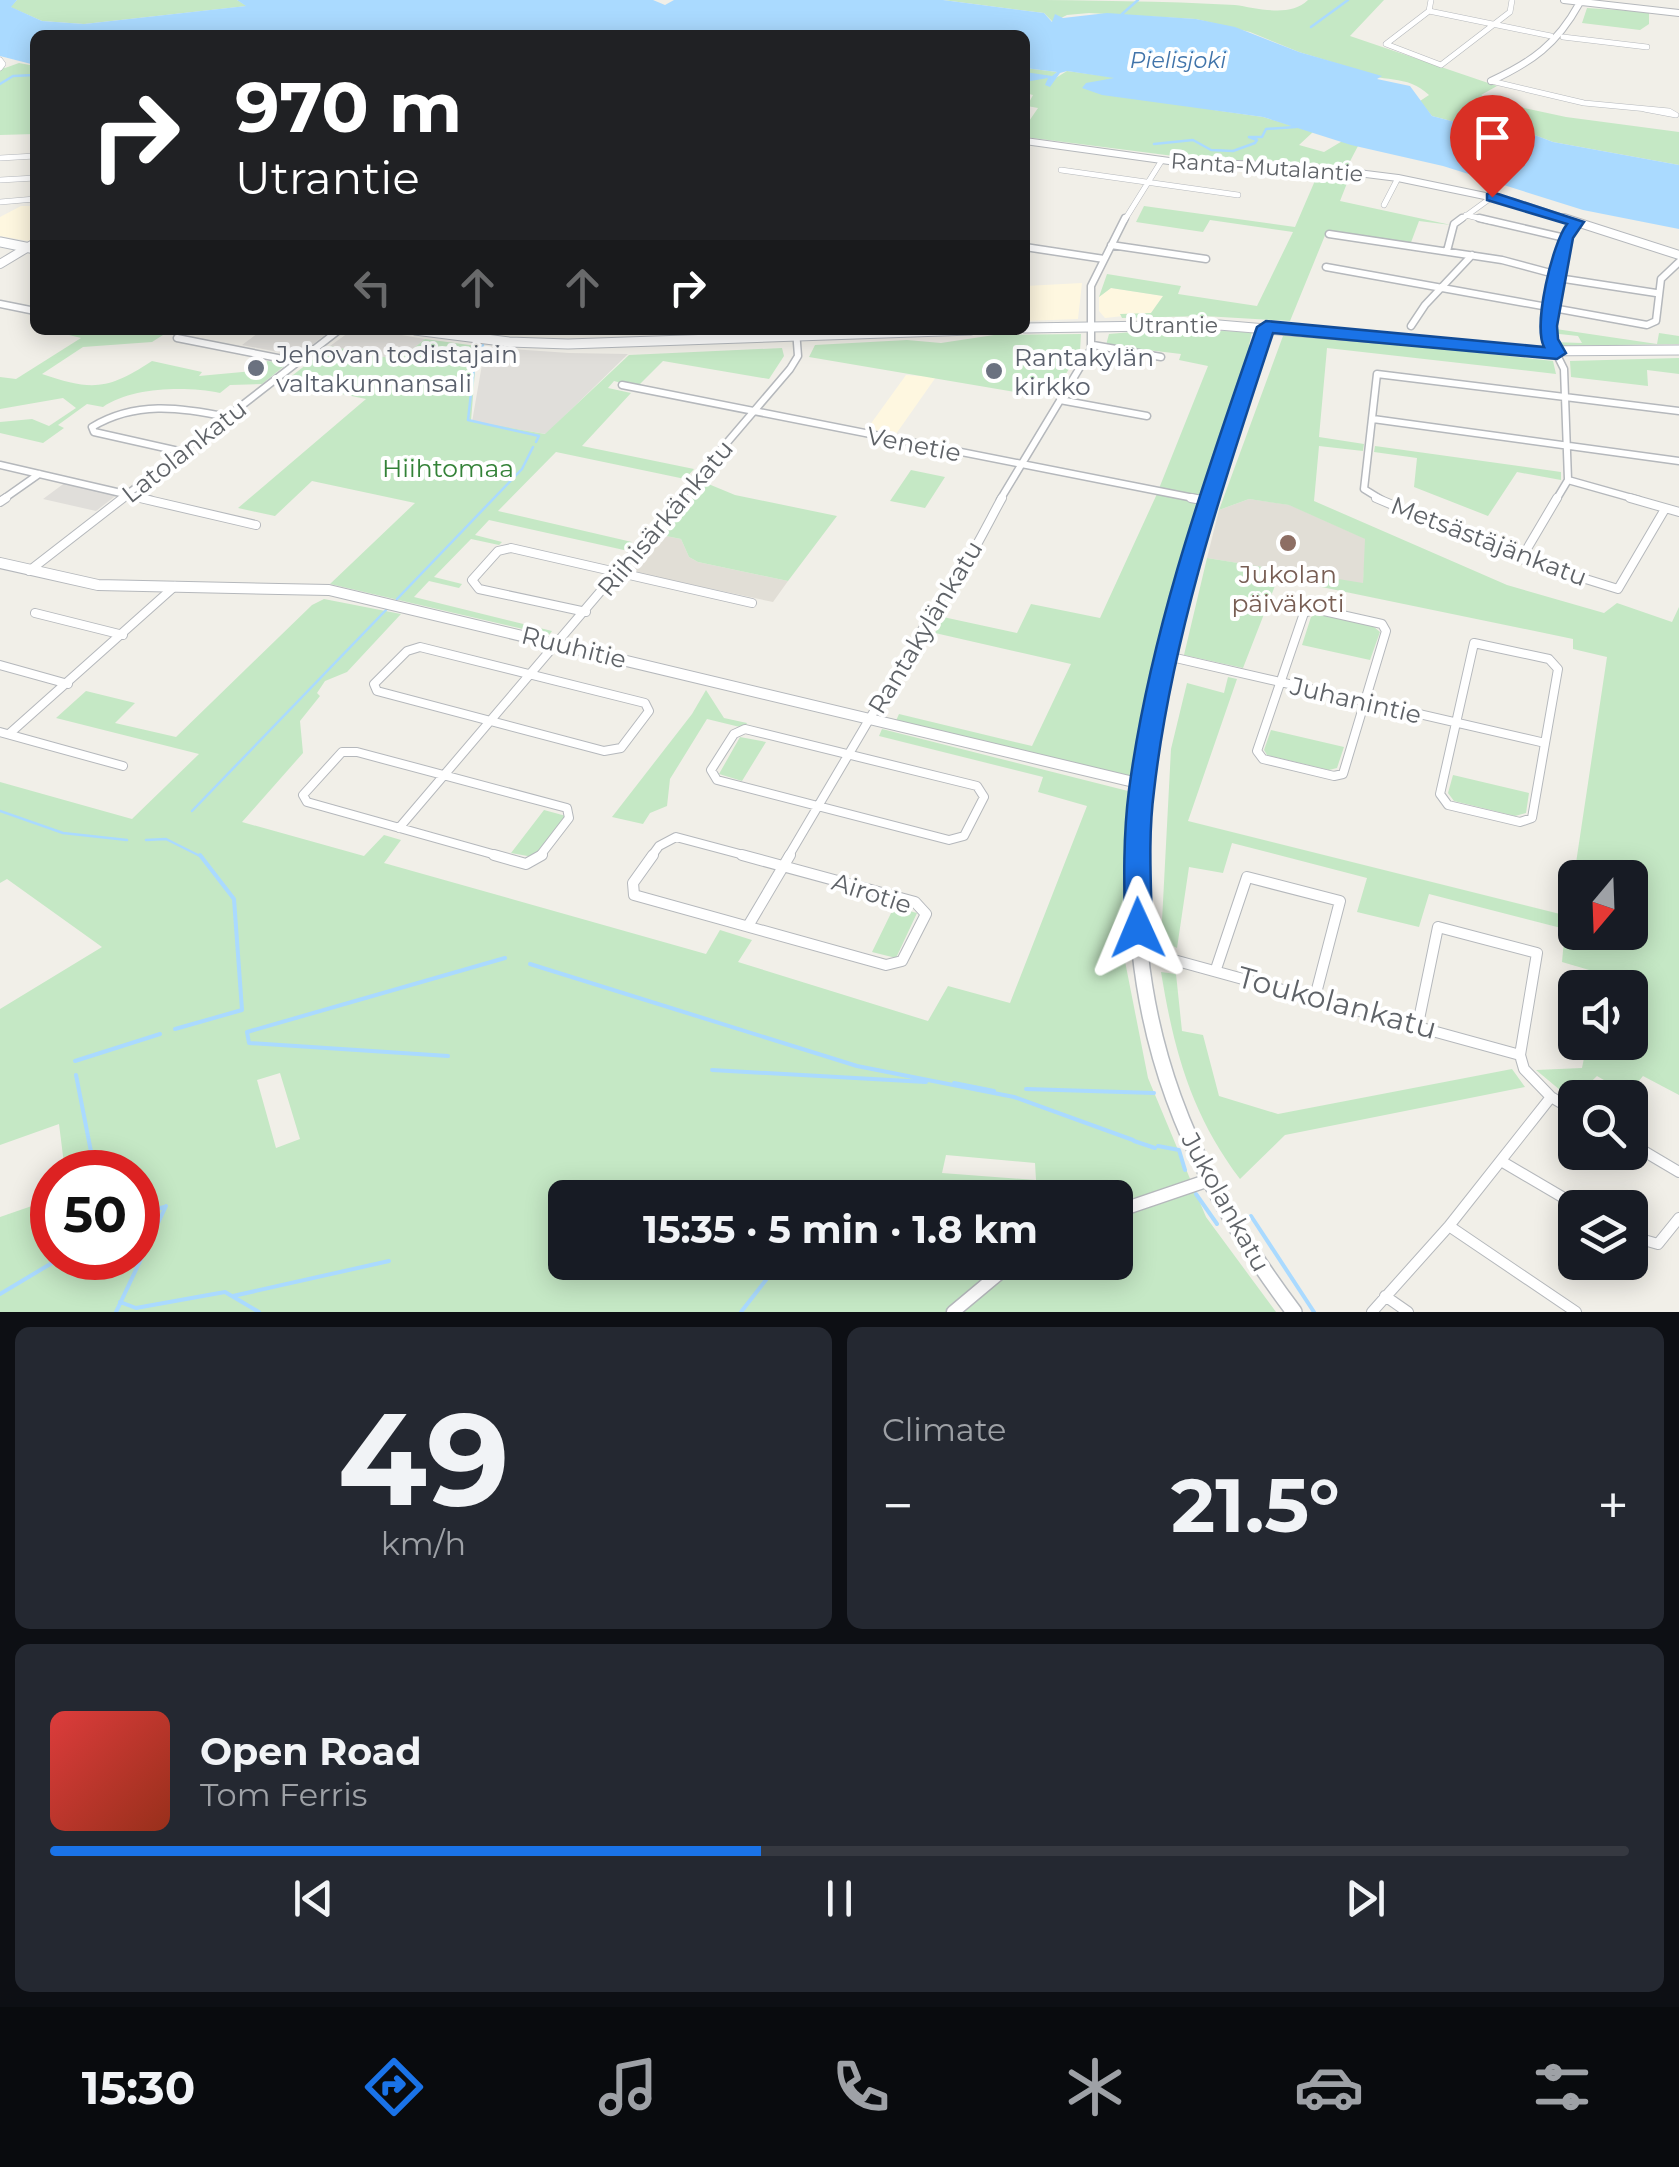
<!DOCTYPE html>
<meta charset="utf-8">
<style>
:root{--surface:#171b24;--page:#242831;--text:#f1f3f6;--muted:#9ea1a6;--line:#363941;--accent:#1a73e8}
body{margin:0;font-family:Montserrat,sans-serif;background:var(--page);color:var(--text);height:100vh;display:flex;flex-direction:column;font-size:38px;white-space:nowrap}
*{box-sizing:border-box;margin:0}
p{font-size:32px;color:var(--muted)}
.icon{flex:none;width:55px;height:55px;fill:none;stroke:currentColor;stroke-width:2;stroke-linecap:round;stroke-linejoin:round}
.map{position:relative;height:1312px;overflow:hidden}
.details{display:flex;flex-direction:column;gap:15px;padding:15px;background:#0d0f14;flex:1}
.details>*{flex:none}
.banner{position:absolute;left:30px;top:30px;width:1000px;height:305px;border-radius:15px;box-shadow:0 5px 25px #0003;background:#202124;color:#fff;overflow:hidden}
.needle{width:65px;rotate:199deg}
.tools{position:absolute;left:1558px;top:860px;display:grid;gap:20px}
.tools a{display:grid;place-items:center;width:90px;height:90px;border-radius:15px;background:var(--surface);box-shadow:0 5px 25px #0003;font-size:50px}
.speed{position:absolute;left:30px;top:1150px;display:flex;gap:20px;font-size:50px;font-weight:700;text-align:center}
.speed>*{display:grid;place-content:center;width:130px;height:130px;border-radius:50%;background:var(--surface);box-shadow:0 5px 25px #0003;line-height:1}
.speed .limit{border:15px solid #d22;background:#fff;color:#111}
.pin{position:absolute;display:grid;place-items:center;width:85px;height:85px;color:#fff;margin:-102px -42px;border-radius:50% 50% 50% 0;rotate:-45deg;box-shadow:0 0 10px #0007}
.pin .icon{rotate:45deg}
.me{position:absolute;width:110px;margin:-55px;rotate:359deg;stroke-linejoin:round;filter:drop-shadow(0 0 8px #0008)}
.turn{display:flex;align-items:center;gap:35px;height:210px;padding:0 40px;font-size:45px}
.turn .icon{width:130px;height:130px;stroke-width:2.5}
.turn b{display:block;font-size:70px;line-height:85px}
.lanes{display:flex;align-items:center;height:95px;padding:0 40px;background:#0003;justify-content:center;gap:50px;direction:ltr}
.lanes .off{opacity:.35}
.big{font-size:75px;font-weight:700;line-height:1.1}
.details .card{flex:1;display:flex;flex-direction:column;justify-content:center;gap:15px;min-width:0;padding:0 35px;border-radius:15px;background:var(--page)}
.details .dial{align-items:center;gap:0}
.dial b{font-size:130px;line-height:1}
.song{display:flex;align-items:center;gap:30px}
.cover{width:120px;height:120px;border-radius:15px;background:linear-gradient(135deg,hsl(0 70% 55%),hsl(10 70% 35%))}
.played{height:10px;border-radius:5px;background:linear-gradient(90deg,var(--accent) 45%,var(--line) 45%)}
.keys{display:flex;justify-content:space-around;direction:ltr}
.heat{display:flex;justify-content:space-between;align-items:center;font-size:55px;direction:ltr}
.details .tiles{flex:1;display:grid;gap:15px;grid-template-columns:1fr 1fr}
.card:last-child{grid-column:span 2}
.trip{position:absolute;left:548px;top:1180px;width:585px;height:100px;border-radius:15px;background:var(--surface);box-shadow:0 5px 25px #0003;font-weight:700;line-height:100px;text-align:center}
.dock{display:flex;height:160px;justify-content:space-around;align-items:center;background:#090b0e;color:var(--muted)}
.dock .icon{width:70px;height:70px}
.dock .selected{color:var(--accent)}
.dock b{font-size:45px;color:var(--text)}
.map>svg:first-child{display:block}
.commercial{fill:#fef7e0}
.industrial{fill:#e0deda}
.education{fill:#e1ded6}
.green{fill:#c5e8c5;fill-rule:evenodd}
.water{fill:#aadaff}
.lines{fill:none;stroke-linecap:round;stroke-linejoin:round}
.stream-far1{stroke:#aadaff;stroke-width:2.5}
.stream{stroke:#aadaff;stroke-width:4}
.minor-far3-casing{stroke:#b5b8bc;stroke-width:6}
.minor-far2-casing{stroke:#b5b8bc;stroke-width:9}
.minor-far1-casing{stroke:#b5b8bc;stroke-width:10}
.minor-casing{stroke:#b5b8bc;stroke-width:12}
.tertiary-far3-casing{stroke:#b5b8bc;stroke-width:8}
.tertiary-far2-casing{stroke:#b5b8bc;stroke-width:10}
.tertiary-far1-casing{stroke:#b5b8bc;stroke-width:12}
.tertiary-casing{stroke:#b5b8bc;stroke-width:15}
.secondary-far2-casing{stroke:#b6babf;stroke-width:11}
.secondary-far1-casing{stroke:#b6babf;stroke-width:14}
.secondary-casing{stroke:#b6babf;stroke-width:18}
.minor-far3{stroke:#fff;stroke-width:5}
.minor-far2{stroke:#fff;stroke-width:6}
.minor-far1{stroke:#fff;stroke-width:8}
.minor{stroke:#fff;stroke-width:10}
.tertiary-far3{stroke:#fff;stroke-width:6}
.tertiary-far2{stroke:#fff;stroke-width:8}
.tertiary-far1{stroke:#fff;stroke-width:10}
.tertiary{stroke:#fff;stroke-width:12}
.secondary-far2{stroke:#fff;stroke-width:9}
.secondary-far1{stroke:#fff;stroke-width:11}
.secondary{stroke:#fff;stroke-width:15}
.route{fill:#1a73e8;stroke:#114b97;stroke-width:2.5}
.worship-dot{fill:#6b7280;stroke:#fff;stroke-width:4}
.education-dot{fill:#8d6e63;stroke:#fff;stroke-width:4}
.labels{text-anchor:middle;stroke-width:8;stroke-linejoin:round;paint-order:stroke}
.far-water-label{font-size:22px;font-style:italic;fill:#4174aa;stroke:#fff}
.far-street-label{font-size:22px;fill:#5f6368;stroke:#fff}
.worship-label{font-size:25px;fill:#5b616d;stroke:#fff;text-anchor:start}
.street-label{font-size:25px;fill:#5f6368;stroke:#fff}
.park-label{font-size:25px;fill:#348238;stroke:#fff}
.education-label{font-size:25px;fill:#785e54;stroke:#fff}
.near-street-label{font-size:30px;fill:#5f6368;stroke:#fff}
</style>
<div class="map">
<svg width="1679" height="1312" viewBox="0 0 1679 1312">
<rect width="100%" height="100%" fill="#f1efe8"/>
<path class="commercial" d="M21 206H35V237L28 241 0 236V217Z
M1082 283 1078 319 1025 321V286Z
M1111 288 1163 296 1151 313 1105 318 1099 311V297Z
M906 375 936 377 896 434 867 429Z"/>
<path class="industrial" d="M262 330H331L298 356 242 345Z
M352 330H372L425 339 399 360 330 346Z
M485 347 569 353 628 354 546 434 472 422Z
M66 482 118 494 96 511 43 499Z"/>
<path class="education" d="M1249 499 1290 505 1366 539 1363 584 1207 558 1219 510Z
M661 535 681 539 689 557 698 562 788 581 773 602 632 572Z"/>
<path class="green" d="M17 0H237L247 6 84 24 42 21 10 7Z
M943 0C1040 0 1139 0 1235 5 1257 8 1290 18 1308 0H1384L1350 36 1497 86 1481 95 1492 101 1566 117 1679 132V165L1553 142 1503 123 1481 122 1464 131 1459 123 1432 116 1420 101 1429 95C1408 74 1380 82 1355 72L1381 77 1299 52 1250 32 1196 19 1089 13 1067 15 1053 22 1044 13Z
M1587 8 1649 12V24L1640 30 1582 23Z
M19 63 35 66V134L0 135V64L5 68Z
M1025 68 1057 72 1046 84 1067 71 1142 81 1214 110 1263 117 1313 132 1299 145 1324 152 1344 140 1358 146 1347 167 1205 160 1025 137V127L1038 108 1027 106 1033 95 1025 93Z
M1320 169 1351 173 1340 201 1451 225 1419 221 1410 245 1326 233 1290 321 1204 316 1122 318 1120 314 1151 313 1163 296 1111 288 1099 297 1107 274 1181 286 1178 294 1257 306 1293 232 1210 220 1203 232 1136 222 1144 206 1295 227Z
M1549 328 1657 344 1659 333 1679 336V344L1553 346 1551 342 1582 343 1578 336 1550 333Z
M1166 329 1252 332 1249 345 1255 350 1147 723 1135 781 895 723 899 714 1032 746 1071 664 935 633 943 617 1017 633 1031 604 1100 618 1156 496 1208 366 1179 360 1181 354 1106 345 1109 334Z
M49 330H145L163 335 152 342 83 347 42 374C92 391 108 390 152 361L202 372 199 376 264 370 267 361 288 363 262 384 230 385 220 393C186 386 132 387 103 407L87 404 58 425 64 428 43 443 0 433V422L32 419 49 426 76 408 63 398 0 409V377L16 379 81 338Z
M1081 334 1080 351 1051 398 809 357 815 345 907 340 941 343 994 335Z
M1283 336 1342 338 1553 361 1556 374 1327 348 1319 437 1364 444 1363 451 1319 446 1314 501 1507 585 1604 613 1617 603 1672 622 1679 607V1095L1643 1076 1628 1094 1597 1076 1572 1100 1536 1070 1582 1068 1587 1043 1630 1042V988L1594 987 1596 972 1562 962 1565 929 1429 894 1419 927 1357 912 1367 878 1232 843 1223 873 1189 867 1177 948 1161 940 1171 749 1187 683 1224 693 1228 677 1237 679 1188 821 1568 916 1607 657 1573 649V639L1278 578 1243 668 1184 655 1207 558 1363 583 1365 539 1289 505 1249 499 1219 510ZM1575 878H1630V932H1575Z
M425 339 477 346 471 421 545 434 629 355 782 348 784 356 769 379 663 361 637 387 614 381 608 388 631 393 582 446 694 469 685 479 556 452 498 511 632 542 624 550 489 520 475 535 502 542 499 545 471 539 434 577 462 584 459 588 429 581 414 597 552 631 549 635 330 584 415 503 312 481 275 516 238 508 366 399 284 382 330 346 399 360Z
M1679 358V374L1647 370 1648 386 1571 377 1570 361Z
M1375 446 1561 472V480L1517 472 1488 516 1414 487 1417 458 1374 452Z
M911 470 945 477 925 508 890 501Z
M706 483 735 495 837 516 788 581 698 562 689 557 681 539 661 535Z
M324 599 401 614 347 672 325 681 317 693 320 696 300 721 303 753 242 822 364 856 384 835 401 840 384 863 706 954 720 930 752 940 738 962 928 1021 948 986 1010 1003 1087 806 1038 792 1043 777 879 736 882 729 1132 792 1121 941 1148 1078 1206 1217 1276 1312H0V1217L52 1199V1258H138V1172H65L59 1124 0 1145V1009L102 947 7 879 0 883V782L132 819 199 754 56 718 86 691 135 703 115 723 176 737 312 605ZM280 1073 300 1139 276 1148 257 1080ZM946 1155 1035 1163 1036 1180 942 1173ZM565 1198H1115V1262H565Z
M1317 614 1373 626 1380 632 1370 660 1302 645 1311 617Z
M706 690 724 718 747 723 744 728 707 719 670 779 667 806 650 813 643 824 612 817 692 714Z
M1271 730 1344 747 1337 768 1329 770 1267 755 1264 750Z
M740 737 766 742 742 781 719 774Z
M1453 775 1529 793 1526 813 1515 816 1454 801 1448 793Z
M544 810 566 816 533 857 511 853Z
M894 907 917 913 896 958 872 952Z
M1161 972 1176 974 1182 1031 1203 1035 1219 1096 1278 1114 1512 1069 1525 1087 1285 1135 1240 1179C1191 1114 1174 1051 1161 972Z"/>
<path class="water" d="M0 0H17L11 7 42 21 84 24 246 6 237 0H653L665 5 674 0H943L1044 13 1052 22 1055 14 1063 18 1107 13 1196 19 1235 27 1299 52 1382 76 1377 79 1410 86 1432 116 1459 123 1463 131 1481 122 1503 123 1553 142 1679 165V229L1583 210 1443 166 1351 145 1263 117 1102 95 1082 88 1086 83 1114 78 1067 71 1060 73 1050 87 1045 85 1048 78 1025 82V72L1052 76 1057 72 1025 68V35H35V65L0 56Z"/>
<g class="lines">
<path class="stream-far1" d="M1122 14 1138 0
M1311 27 1348 0
M0 84 13 76 35 75
M1154 144 1193 140 1211 150 1233 151 1255 143 1257 140 1249 137H1262L1266 129 1296 127
M490 333 493 330
M483 345 474 367 468 420 539 436 536 442
M397 599 522 469 533 447
M0 811 63 833 127 840
M192 811 386 610
M146 840 166 839 202 857"/>
<path class="stream" d="M530 964 857 1066 1014 1097 1133 1140
M175 1029 242 1010 234 899 200 855
M448 1056 249 1043 247 1032 505 958
M75 1061 160 1034
M712 1070 926 1082
M76 1075 95 1172
M954 1083 994 1091
M1026 1089 1154 1093
M1134 1141 1155 1148
M1158 1146 1179 1150 1185 1170
M1196 1194 1217 1224
M138 1215 164 1207
M1251 1216 1314 1312
M1115 1253 1120 1254
M0 1294 57 1260
M233 1296 389 1261
M120 1302 136 1308 225 1292 259 1312
M116 1312 166 1206
M741 1312 780 1262"/>
<defs>
<path id="minor-far3" d="M1431 0 1429 11 1386 44 1441 65 1510 12 1512 0
M1429 11 1551 36
M1563 37 1647 47
M0 60 3 64 0 68
M1491 81 1584 103 1669 111 1676 115 1644 109
M0 158 35 156
M1061 170 1238 195
M0 180 35 178
M0 202 35 199
M1384 205 1398 178
M1466 215 1490 221
M1124 221 1162 160
M1459 221 1492 197"/>
<path id="minor-far2" d="M1479 218 1565 238
M1329 234 1502 260 1558 275
M1111 245 1206 259
M1025 247 1104 259
M1447 251 1454 224 1462 218
M1326 267 1647 325 1656 321 1661 279 1679 262
M1558 278 1656 293
M0 304 35 311
M1411 326 1425 305 1472 255
M177 338 298 362
M1093 345 1161 357
M622 385 1204 500
M1060 400 1147 416
M1373 419 1679 461
M183 452 94 432 92 427C135 401 180 407 227 417
M0 465 151 500
M1568 480 1639 500
M2 500 39 474
M120 500 339 330
M678 500 790 369 798 356 796 330
M1000 500 1091 349V286L1125 218
M1382 500 1364 489 1377 374 1679 411
M1556 500 1568 480 1564 369 1549 339 1548 327 1565 238 1577 222"/>
<path id="minor-far1" d="M140 498 256 525
M1191 498 1207 501
M1376 498 1521 559 1618 589 1665 509
M1630 498 1679 512
M0 502 6 498
M1521 559 1557 498
M29 571 123 498
M1315 609 1382 624 1386 631 1343 774 1334 776 1263 759 1257 751 1304 613Z
M586 612 479 589 472 580 498 551 511 548 752 603
M35 613 123 635
M1474 643 1549 659 1558 669 1532 818 1520 822 1448 805 1440 794Z
M420 647 645 703 649 711 621 748 604 751 377 691 374 684 407 651Z
M1167 656 1545 743
M0 665 68 684
M745 729 977 786 984 797 964 836 949 840 717 780 711 770 734 734Z
M0 732 123 766
M9 734 175 586
M399 828 680 498
M503 857 307 802 303 795 342 752H357L567 808 569 818 539 857
M651 857 659 846 676 837 751 857
M788 857 945 591C960 581 990 519 1002 498"/>
<path id="minor" d="M494 855 526 864 542 855
M653 855 633 883 634 895 886 965 902 961 926 914 915 902 742 855
M748 926 790 855
M1141 951 1520 1055 1524 1069 1551 1097 1449 1226 1372 1312
M1216 969 1247 877 1340 901 1315 997
M1418 1024 1438 927 1537 953 1520 1055
M1551 1097 1575 1111
M1630 1143 1679 1172
M1501 1161 1581 1208
M1449 1226 1576 1312
M1630 1236 1658 1244 1679 1218
M1385 1296 1408 1312"/>
<path id="tertiary-far3" d="M1564 0 1679 13
M1491 81C1532 62 1557 44 1579 4
M1025 141 1169 161 1310 167 1398 178 1514 202 1572 221"/>
<path id="tertiary-far2" d="M1564 218 1679 255
M0 264 35 243"/>
<path id="tertiary-far1" d="M0 563 98 585 329 590 1142 784"/>
<path id="tertiary" d="M1115 1212 1209 1180
M953 1312 1013 1262"/>
<path id="secondary-far2" d="M0 242 35 249
M1025 328 1219 325 1531 351 1679 350
M415 330 509 342 568 344 971 330
M1207 500 1266 327"/>
<path id="secondary-far1" d="M1137 857C1142 735 1171 614 1208 498"/>
<path id="secondary" d="M1137 855C1130 1032 1189 1173 1294 1312"/>
</defs>
<use href="#minor-far3" class="minor-far3-casing"/>
<use href="#minor-far2" class="minor-far2-casing"/>
<use href="#minor-far1" class="minor-far1-casing"/>
<use href="#minor" class="minor-casing"/>
<use href="#tertiary-far3" class="tertiary-far3-casing"/>
<use href="#tertiary-far2" class="tertiary-far2-casing"/>
<use href="#tertiary-far1" class="tertiary-far1-casing"/>
<use href="#tertiary" class="tertiary-casing"/>
<use href="#secondary-far2" class="secondary-far2-casing"/>
<use href="#secondary-far1" class="secondary-far1-casing"/>
<use href="#secondary" class="secondary-casing"/>
<use href="#minor-far3" class="minor-far3"/>
<use href="#minor-far2" class="minor-far2"/>
<use href="#minor-far1" class="minor-far1"/>
<use href="#minor" class="minor"/>
<use href="#tertiary-far3" class="tertiary-far3"/>
<use href="#tertiary-far2" class="tertiary-far2"/>
<use href="#tertiary-far1" class="tertiary-far1"/>
<use href="#tertiary" class="tertiary"/>
<use href="#secondary-far2" class="secondary-far2"/>
<use href="#secondary-far1" class="secondary-far1"/>
<use href="#secondary" class="secondary"/>
</g>
<path class="route" d="M1492 192 1584 222 1573 238 1557 326 1558 339 1566 353 1557 359 1273 333C1224 482 1172 634 1154 791 1148 836 1151 882 1152 928L1148 935H1129L1125 928C1124 882 1123 836 1129 790 1150 631 1205 478 1257 327L1266 321 1544 347C1533 325 1552 244 1567 224L1487 200V194Z"/>
<g class="worship-dot">
<circle cx="256" cy="368" r="10"/>
<circle cx="994" cy="371" r="10"/>
</g>
<circle class="education-dot" cx="1288" cy="543" r="10"/>
<g class="labels">
<g class="far-water-label">
<text x="1178" y="68">Pielisjoki</text>
</g>
<g class="far-street-label">
<text transform="translate(1267 167) rotate(4)" y="8">Ranta-Mutalantie</text>
<text x="1173" y="333">Utrantie</text>
</g>
<g class="worship-label">
<text x="276" y="363">Jehovan todistajain<tspan x="276" dy="29">valtakunnansali</tspan></text>
<text x="1014" y="366">Rantakylän<tspan x="1014" dy="29">kirkko</tspan></text>
</g>
<g class="street-label">
<text transform="translate(914 444) rotate(11)" y="9">Venetie</text>
<text transform="translate(184 451) rotate(-38)" y="9">Latolankatu</text>
<text transform="translate(665 518) rotate(-50)" y="9">Riihisärkänkatu</text>
<text transform="translate(1489 541) rotate(21)" y="9">Metsästäjänkatu</text>
<text transform="translate(925 627) rotate(-59)" y="9">Rantakylänkatu</text>
<text transform="translate(574 647) rotate(14)" y="9">Ruuhitie</text>
<text transform="translate(1356 700) rotate(13)" y="9">Juhanintie</text>
<text transform="translate(872 893) rotate(18)" y="9">Airotie</text>
<text transform="translate(1226 1202) rotate(61)" y="9">Jukolankatu</text>
</g>
<g class="park-label">
<text x="448" y="477">Hiihtomaa</text>
</g>
<g class="education-label">
<text x="1288" y="583">Jukolan<tspan x="1288" dy="29">päiväkoti</tspan></text>
</g>
<g class="near-street-label">
<text transform="translate(1337 1003) rotate(15)" y="10">Toukolankatu</text>
</g>
</g>
</svg>
<div class="tools">
<a><svg class="needle" viewBox="-14 -14 28 28"><path d="M0-13l5 13h-10z" fill="#e53935"/><path d="M0 13l5-13h-10z" fill="#9ea1a6"/></svg></a>
<a><svg class="icon" aria-label="sound" viewBox="0 0 24 24"><path d="M4 9h4l5-4v14l-5-4H4zM17 9q2 3 0 6"/></svg></a>
<a><svg class="icon" aria-label="search" viewBox="0 0 24 24"><circle cx="10" cy="10" r="6"/><path d="M15 15l6 6"/></svg></a>
<a><svg class="icon" aria-label="layers" viewBox="0 0 24 24"><path d="M12 4l9 5-9 5-9-5zM3 14l9 5 9-5"/></svg></a>
</div>
<div class="speed"><div class="limit">50</div></div>
<div class="pin" style="left:1492px;top:197px;background:#d93025"><svg class="icon" aria-label="arrive" viewBox="0 0 24 24"><path d="M6 21V4h12l-3 4 3 4H6"/></svg></div>
<svg class="me" style="left:1138px;top:928px" viewBox="-20 -20 40 40"><path d="M0-17L14 15 0 8-14 15z" fill="#1a73e8" stroke="#fff" stroke-width="4"/></svg>
<div class="trip">15:35 · 5 min · 1.8 km</div>
<div class="banner">
<div class="turn"><svg class="icon" aria-label="right" viewBox="0 0 24 24"><path d="M7 20v-9h11M14 6l5 5-5 5"/></svg><div><b>970 m</b>Utrantie</div></div>
<div class="lanes"><svg class="icon off" aria-label="left" viewBox="0 0 24 24"><path d="M17 20v-9H6M10 6l-5 5 5 5"/></svg><svg class="icon off" aria-label="ahead" viewBox="0 0 24 24"><path d="M12 20V5M6 11l6-6 6 6"/></svg><svg class="icon off" aria-label="ahead" viewBox="0 0 24 24"><path d="M12 20V5M6 11l6-6 6 6"/></svg><svg class="icon" aria-label="right" viewBox="0 0 24 24"><path d="M7 20v-9h11M14 6l5 5-5 5"/></svg></div>
</div>
</div>
<section class="details">
<div class="tiles">
<div class="card dial"><b>49</b><p>km/h</p></div>
<div class="card"><p>Climate</p>
<div class="heat"><a>−</a><b class="big">21.5°</b><a>+</a></div>
</div>
<div class="card">
<div class="song"><i class="cover"></i><div><b>Open Road</b><p>Tom Ferris</p></div></div>
<div class="played"></div>
<div class="keys"><svg class="icon" aria-label="previous" viewBox="0 0 24 24"><path d="M18 5L8 12l10 7zM5 5v14"/></svg><svg class="icon" aria-label="pause" viewBox="0 0 24 24"><path d="M8 5v14M16 5v14"/></svg><svg class="icon" aria-label="next" viewBox="0 0 24 24"><path d="M6 5l10 7-10 7zM19 5v14"/></svg></div>
</div>
</div>
</section>
<nav class="dock">
<b>15:30</b>
<svg class="icon selected" aria-label="directions" viewBox="0 0 24 24"><path d="M12 3l9 9-9 9-9-9zM9 14v-3h6M13 9l2 2-2 2"/></svg>
<svg class="icon" aria-label="music" viewBox="0 0 24 24"><path d="M9 18V5l10-2v13"/><circle cx="6" cy="18" r="3"/><circle cx="16" cy="16" r="3"/></svg>
<svg class="icon" aria-label="phone" viewBox="0 0 24 24"><path d="M5 4h4l2 5-3 2q2 4 5 5l2-3 5 2v4C11 20 4 13 5 4z"/></svg>
<svg class="icon" aria-label="climate" viewBox="0 0 24 24"><path d="M12 3v18M4 7l16 10M4 17L20 7"/></svg>
<svg class="icon" aria-label="car" viewBox="0 0 24 24"><path d="M5 17H2v-5l4-1 3-4h7l3 4 3 1v5h-3M9 17h6M6 11h13"/><circle cx="7" cy="17" r="2"/><circle cx="17" cy="17" r="2"/></svg>
<svg class="icon" aria-label="filters" viewBox="0 0 24 24"><path d="M4 7h16M4 17h16"/><circle cx="9" cy="7" r="2"/><circle cx="15" cy="17" r="2"/></svg>
</nav>
